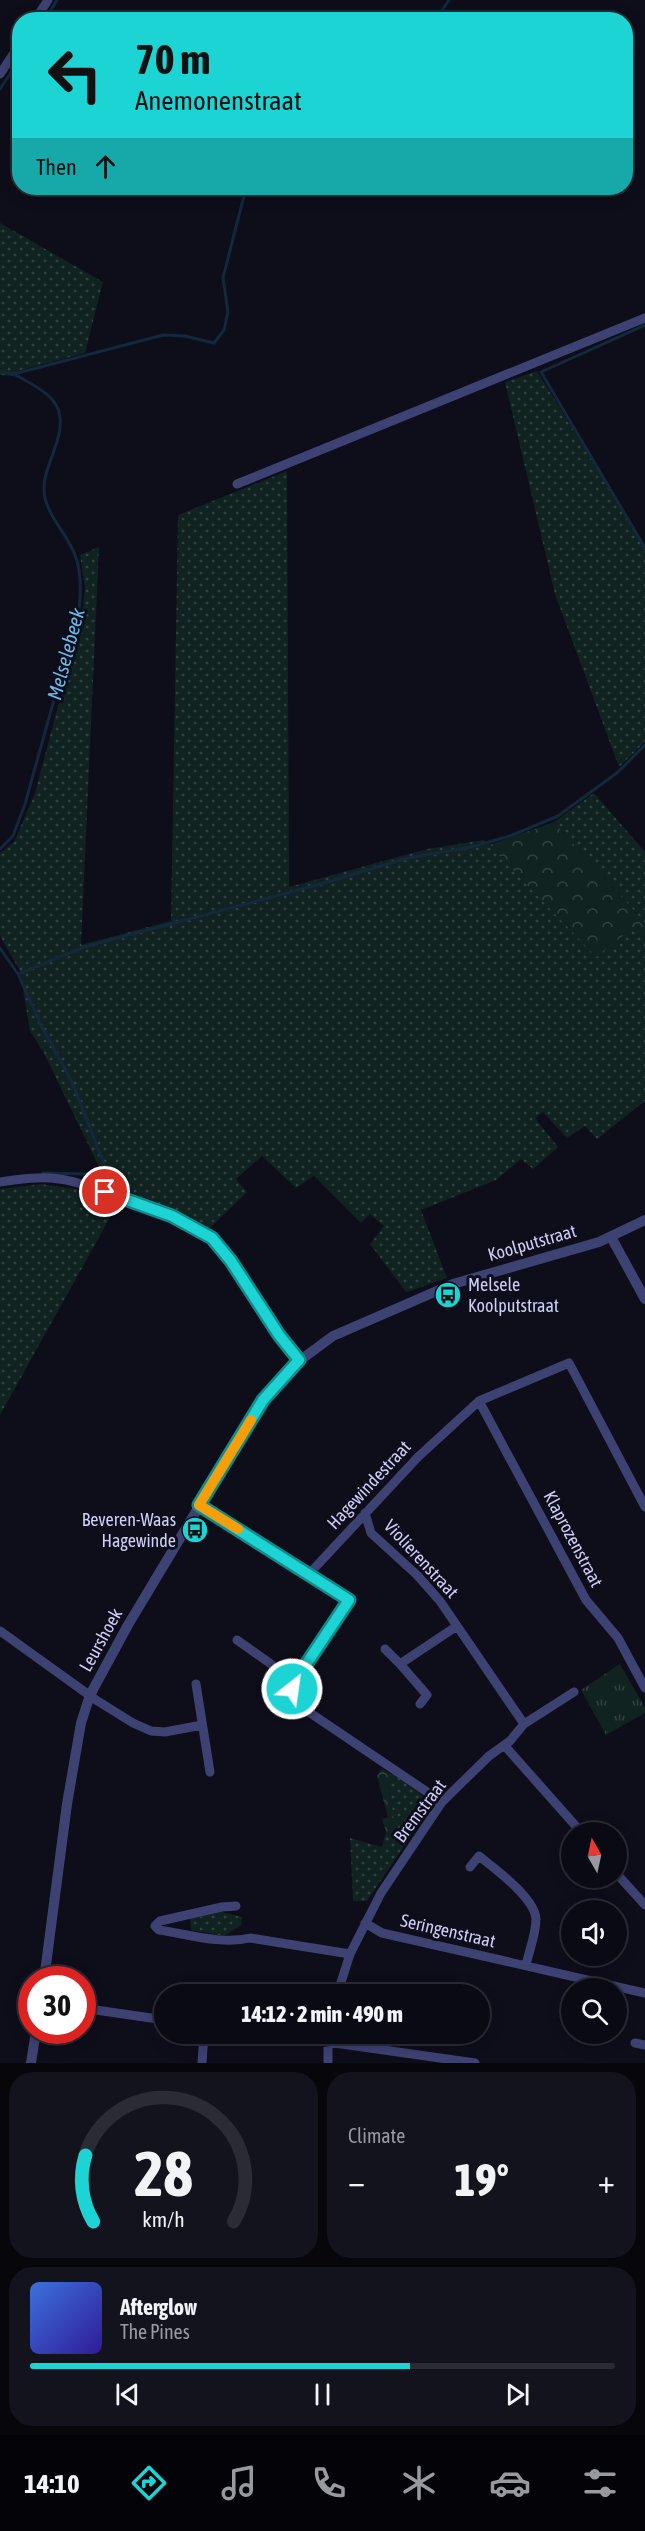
<!DOCTYPE html>
<meta charset="utf-8">
<style>
:root{--surface:#0a0a14;--page:#13131d;--text:#f1f3f6;--muted:#999aa0;--line:#2a2b34;--accent:#1dd4d4}
body{margin:0;font-family:"Asap Condensed",sans-serif;background:var(--page);color:var(--text);height:100vh;display:flex;flex-direction:column;font-size:22px;white-space:nowrap}
*{box-sizing:border-box;margin:0}
p{font-size:20px;color:var(--muted)}
.icon{flex:none;width:33px;height:33px;fill:none;stroke:currentColor;stroke-width:2;stroke-linecap:round;stroke-linejoin:round}
.map{position:relative;height:2063px;overflow:hidden}
.details{display:flex;flex-direction:column;gap:9px;padding:9px;background:#06060b;flex:1}
.details>*{flex:none}
.top-card{position:absolute;left:12px;top:12px;width:621px;height:183px;border-radius:24px;box-shadow:0 3px 15px #0003,0 0 0 2px var(--line);background:#1dd4d4;color:#111;overflow:hidden}
.needle{width:39px;rotate:351deg}
.tools{position:absolute;left:561px;top:1822px;display:grid;gap:12px}
.tools a{display:grid;place-items:center;width:66px;height:66px;border-radius:50%;background:var(--surface);box-shadow:0 3px 15px #0003,0 0 0 2px var(--line);font-size:30px}
.speed{position:absolute;left:18px;top:1966px;display:flex;gap:12px;font-size:30px;font-weight:700;text-align:center}
.speed>*{display:grid;place-content:center;width:78px;height:78px;border-radius:50%;background:var(--surface);box-shadow:0 3px 15px #0003,0 0 0 2px var(--line);line-height:1}
.speed .limit{border:9px solid #d22;background:#fff;color:#111}
.pin{position:absolute;display:grid;place-items:center;width:51px;height:51px;color:#fff;margin:-26px;border:3px solid #fff;border-radius:50%;box-shadow:0 2px 6px #0007}
.me{position:absolute;width:66px;margin:-33px;rotate:30deg;stroke-linejoin:round;filter:drop-shadow(0 0 4px #0008)}
.turn{display:flex;align-items:center;gap:21px;height:126px;padding:0 24px;font-size:27px}
.turn .icon{width:78px;height:78px;stroke-width:2.5}
.turn b{display:block;font-size:42px;line-height:51px}
.then{display:flex;align-items:center;height:57px;padding:0 24px;background:#0003;gap:12px;font-size:22px}
.big{font-size:45px;font-weight:800;line-height:1.1}
.details .widget{flex:1;display:flex;flex-direction:column;justify-content:center;gap:9px;min-width:0;padding:0 21px;border-radius:24px;background:var(--page)}
.details .dial{align-items:center;gap:0}
.dial svg{height:156px;overflow:visible;fill:none;stroke:var(--line);stroke-width:7;stroke-linecap:round;text-anchor:middle}
.dial text{fill:var(--text);stroke:none}
.song{display:flex;align-items:center;gap:18px}
.cover{width:72px;height:72px;border-radius:9px;background:linear-gradient(135deg,hsl(220 70% 55%),hsl(250 70% 35%))}
.played{height:6px;border-radius:3px;background:linear-gradient(90deg,var(--accent) 65%,var(--line) 65%)}
.keys{display:flex;justify-content:space-around;direction:ltr}
.heat{display:flex;justify-content:space-between;align-items:center;font-size:33px;direction:ltr}
.details .tiles{flex:1;display:grid;gap:9px;grid-template-columns:1fr 1fr}
.widget:last-child{grid-column:span 2}
.trip{position:absolute;left:154px;top:1984px;width:336px;height:60px;border-radius:30px;background:var(--surface);box-shadow:0 3px 15px #0003,0 0 0 2px var(--line);font-weight:800;line-height:60px;text-align:center}
.menu{display:flex;height:96px;justify-content:space-around;align-items:center;background:#040408;color:var(--muted)}
.menu .icon{width:42px;height:42px}
.menu .active{color:var(--accent)}
.menu b{font-size:27px;color:var(--text)}
.map>svg:first-child{display:block}
.grass{fill:url(#grass-dots)}
.forest{fill:url(#forest-crowns)}
.park{fill:url(#park-tufts)}
.lines{fill:none;stroke-linecap:round;stroke-linejoin:round}
.stream{stroke:#13283d;stroke-width:3}
.minor{stroke:#3e4273;stroke-width:9}
.tertiary{stroke:#3e4273;stroke-width:10}
.route-casing{stroke:#138a8a;stroke-width:15}
.route{stroke:#1dd4d4;stroke-width:10}
.slow{stroke:#f59e0b;stroke-width:10}
.labels{text-anchor:middle;stroke-width:6;stroke-linejoin:round;paint-order:stroke}
.street-label{font-size:18px;fill:#cecef8;stroke:#0e0d1a}
.poi-label{font-size:18px;fill:#cecef8;stroke:#0e0d1a;text-anchor:start}
.water-label{font-size:20px;font-style:italic;fill:#69bbea;stroke:#0e0d1a}
</style>
<div class="map">
<svg width="645" height="2063" viewBox="0 0 645 2063">
<defs>
<pattern id="grass-dots" width="8" height="8" patternUnits="userSpaceOnUse" patternTransform="scale(1.5)"><rect width="8" height="8" fill="#112321"/><path d="M2 2h.1M6 6h.1" fill="none" stroke="#324242" stroke-width="1.8" stroke-linecap="round"/></pattern>
<pattern id="forest-crowns" width="20" height="18" patternUnits="userSpaceOnUse" patternTransform="scale(1.5)"><rect width="20" height="18" fill="#112321"/><path d="M2 6a3 3 0 1 1 6 0M12 15a3 3 0 1 1 6 0" fill="none" stroke="#324242"/></pattern>
<pattern id="park-tufts" width="24" height="20" patternUnits="userSpaceOnUse" patternTransform="scale(1.5)"><rect width="24" height="20" fill="#112321"/><path d="M3 7l-1-3M5 7V3M7 7l1-3M15 17l-1-3M17 17v-4M19 17l1-3" fill="none" stroke="#324242"/></pattern>
</defs>
<rect width="100%" height="100%" fill="#0e0d1a"/>
<path class="grass" d="M0 223 103 282 85 353 18 371 13 376 0 375Z
M537 371 645 546V742L619 767 555 594 505 382Z
M287 471 289 887 427 849 483 840 634 926 645 939V1101L597 1139 585 1126 567 1138 543 1112 535 1118 558 1147 533 1169 521 1159 496 1180 421 1210 447 1278 406 1292 370 1244 384 1226 370 1214 361 1223 314 1176 296 1188 262 1156 236 1179 247 1192 210 1228 99 1178 102 1173 44 1053 30 1031 20 971 0 936V853L14 842 35 793 82 615 85 588 80 555 99 547 81 945 171 921 178 515Z
M594 793 645 852V923L554 822Z
M41 1184 77 1189 117 1205 0 1415V1189Z
M397 1777 426 1798 428 1811 367 1901H353L350 1838 382 1847 386 1832 396 1830 388 1785Z
M222 1912 242 1917 241 1925 224 1936 191 1930 190 1919Z"/>
<path class="forest" d="M554 822 645 923V939L634 927 596 957 489 845Z
M382 1769 397 1777 388 1785 396 1830 386 1832 382 1819 388 1817 377 1776Z"/>
<path class="park" d="M620 1664 645 1708V1713L606 1735 581 1690Z"/>
<g class="lines">
<path class="stream" d="M45 20 57 0
M415 20 439 15 449 0
M0 89 20 59
M645 325 541 372 645 548
M0 372 14 374 163 335 185 336 214 343 224 330 228 312 223 278 246 188
M0 849 13 836 25 804 79 610C81 592 82 572 75 555 67 533 44 513 44 489 43 468 63 441 60 417 58 395 31 384 14 374
M0 948 18 974 41 1025 72 1082 106 1169 85 1174 43 1173
M18 974 84 947 317 885 408 858 472 847 510 836 558 816 618 772 645 745"/>
<path class="minor" d="M35 20 48 0
M0 74 20 44
M237 484 645 318
M0 1182C20 1179 39 1176 59 1179 77 1181 94 1188 111 1194 149 1206 194 1218 221 1248 251 1281 270 1325 299 1360
M479 1401 586 1600 618 1638 645 1688
M199 1505 309 1574 418 1457 479 1401 569 1363 645 1507
M365 1513 371 1533 417 1575 440 1601 524 1724
M309 1574 349 1601 295 1681 292 1695 294 1702 442 1802
M0 1631 96 1700 133 1723 151 1731 165 1732 202 1725
M237 1640 295 1681
M385 1649 400 1664 457 1626
M400 1664 427 1695 420 1704
M196 1684 210 1772
M504 1745 582 1833
M470 1867 479 1856C494 1868 535 1898 536 1919 536 1934 529 1951 526 1965
M616 1873 645 1905
M236 1906 222 1907 160 1921 155 1926 159 1930C187 1934 222 1945 250 1938L350 1954
M365 1923 382 1933 645 1993
M337 1995 350 1954 381 1893 442 1802 489 1756 510 1741 524 1724 574 1692
M82 2008 165 2020
M271 2034 475 2063
M635 2043 645 2045
M202 2063 204 2034
M328 2063V2034"/>
<path class="tertiary" d="M611 1237 645 1299
M44 1980 67 1804 81 1723 90 1695 128 1625 263 1400 291 1367 333 1336 453 1284 599 1242 645 1220
M31 2063 36 2031"/>
</g>
<g class="lines">
<defs>
<path id="route" d="M105 1192 172 1216 212 1238 231 1261 279 1335 299 1360 263 1400 199 1505 349 1600 295 1681 292 1689"/>
</defs>
<use href="#route" class="route-casing"/>
<use href="#route" class="route"/>
<path class="slow" d="M238 1529 199 1505 251 1420"/>
</g>
<defs>
<symbol id="bus-disc" viewBox="-11 -11 22 22"><circle r="9.5" fill="#1dd4d4" stroke="#0e0d1a"/><path d="M-5-6H5V4H4V6H2V4H-2V6H-4V4H-5ZM-3.5-4V0h7V-4ZM-3.5 1.2v1.5H-2V1.2ZM2 1.2v1.5H3.5V1.2Z" fill="#111"/></symbol>
</defs>
<g fill-rule="evenodd">
<use href="#bus-disc" x="433" y="1280" width="30" height="30"/>
<use href="#bus-disc" x="180" y="1515" width="30" height="30"/>
</g>
<g class="labels">
<g class="street-label">
<text transform="translate(532 1243) rotate(-16)" y="6">Koolputstraat</text>
<text transform="translate(369 1485) rotate(-47)" y="6">Hagewindestraat</text>
<text transform="translate(573 1539) rotate(62)" y="6">Klaprozenstraat</text>
<text transform="translate(421 1559) rotate(47)" y="6">Violierenstraat</text>
<text transform="translate(101 1640) rotate(-61)" y="6">Leurshoek</text>
<text transform="translate(420 1811) rotate(-53)" y="6">Bremstraat</text>
<text transform="translate(448 1931) rotate(13)" y="6">Seringenstraat</text>
</g>
<g class="poi-label">
<text x="468" y="1291">Melsele<tspan x="468" dy="21">Koolputstraat</tspan></text>
<text x="176" y="1526" text-anchor="end">Beveren-Waas<tspan x="176" dy="21">Hagewinde</tspan></text>
</g>
<g class="water-label">
<text transform="translate(66 654) rotate(-75)" y="7">Melselebeek</text>
</g>
</g>
</svg>
<div class="tools">
<a><svg class="needle" viewBox="-14 -14 28 28"><path d="M0-13l5 13h-10z" fill="#e53935"/><path d="M0 13l5-13h-10z" fill="#999aa0"/></svg></a>
<a><svg class="icon" aria-label="sound" viewBox="0 0 24 24"><path d="M4 9h4l5-4v14l-5-4H4zM17 9q2 3 0 6"/></svg></a>
<a><svg class="icon" aria-label="search" viewBox="0 0 24 24"><circle cx="10" cy="10" r="6"/><path d="M15 15l6 6"/></svg></a>
</div>
<div class="speed"><div class="limit">30</div></div>
<div class="pin" style="left:105px;top:1192px;background:#d93025"><svg class="icon" aria-label="arrive" viewBox="0 0 24 24"><path d="M6 21V4h12l-3 4 3 4H6"/></svg></div>
<svg class="me" style="left:292px;top:1689px" viewBox="-20 -20 40 40"><circle r="17" fill="#1dd4d4" stroke="#fff" stroke-width="3"/><path d="M0-11L8 9 0 5-8 9z" fill="#fff"/></svg>
<div class="trip">14:12 · 2 min · 490 m</div>
<div class="top-card">
<div class="turn"><svg class="icon" aria-label="left" viewBox="0 0 24 24"><path d="M17 20v-9H6M10 6l-5 5 5 5"/></svg><div><b>70 m</b>Anemonenstraat</div></div>
<div class="then">Then<svg class="icon" aria-label="ahead" viewBox="0 0 24 24"><path d="M12 20V5M6 11l6-6 6 6"/></svg></div>
</div>
</div>
<section class="details">
<div class="tiles">
<div class="widget dial"><svg viewBox="0 0 100 80">
<path d="M14 69A42 42 0 1 1 86 69"/>
<path d="M14 69A42 42 0 0 1 10 35" stroke="#1dd4d4"/>
<text x="50" y="56" font-size="32" font-weight="700">28</text>
<text x="50" y="72" font-size="11">km/h</text>
</svg></div>
<div class="widget"><p>Climate</p>
<div class="heat"><a>−</a><b class="big">19°</b><a>+</a></div>
</div>
<div class="widget">
<div class="song"><i class="cover"></i><div><b>Afterglow</b><p>The Pines</p></div></div>
<div class="played"></div>
<div class="keys"><svg class="icon" aria-label="previous" viewBox="0 0 24 24"><path d="M18 5L8 12l10 7zM5 5v14"/></svg><svg class="icon" aria-label="pause" viewBox="0 0 24 24"><path d="M8 5v14M16 5v14"/></svg><svg class="icon" aria-label="next" viewBox="0 0 24 24"><path d="M6 5l10 7-10 7zM19 5v14"/></svg></div>
</div>
</div>
</section>
<nav class="menu">
<b>14:10</b>
<svg class="icon active" aria-label="directions" viewBox="0 0 24 24"><path d="M12 3l9 9-9 9-9-9zM9 14v-3h6M13 9l2 2-2 2"/></svg>
<svg class="icon" aria-label="music" viewBox="0 0 24 24"><path d="M9 18V5l10-2v13"/><circle cx="6" cy="18" r="3"/><circle cx="16" cy="16" r="3"/></svg>
<svg class="icon" aria-label="phone" viewBox="0 0 24 24"><path d="M5 4h4l2 5-3 2q2 4 5 5l2-3 5 2v4C11 20 4 13 5 4z"/></svg>
<svg class="icon" aria-label="climate" viewBox="0 0 24 24"><path d="M12 3v18M4 7l16 10M4 17L20 7"/></svg>
<svg class="icon" aria-label="car" viewBox="0 0 24 24"><path d="M5 17H2v-5l4-1 3-4h7l3 4 3 1v5h-3M9 17h6M6 11h13"/><circle cx="7" cy="17" r="2"/><circle cx="17" cy="17" r="2"/></svg>
<svg class="icon" aria-label="filters" viewBox="0 0 24 24"><path d="M4 7h16M4 17h16"/><circle cx="9" cy="7" r="2"/><circle cx="15" cy="17" r="2"/></svg>
</nav>
